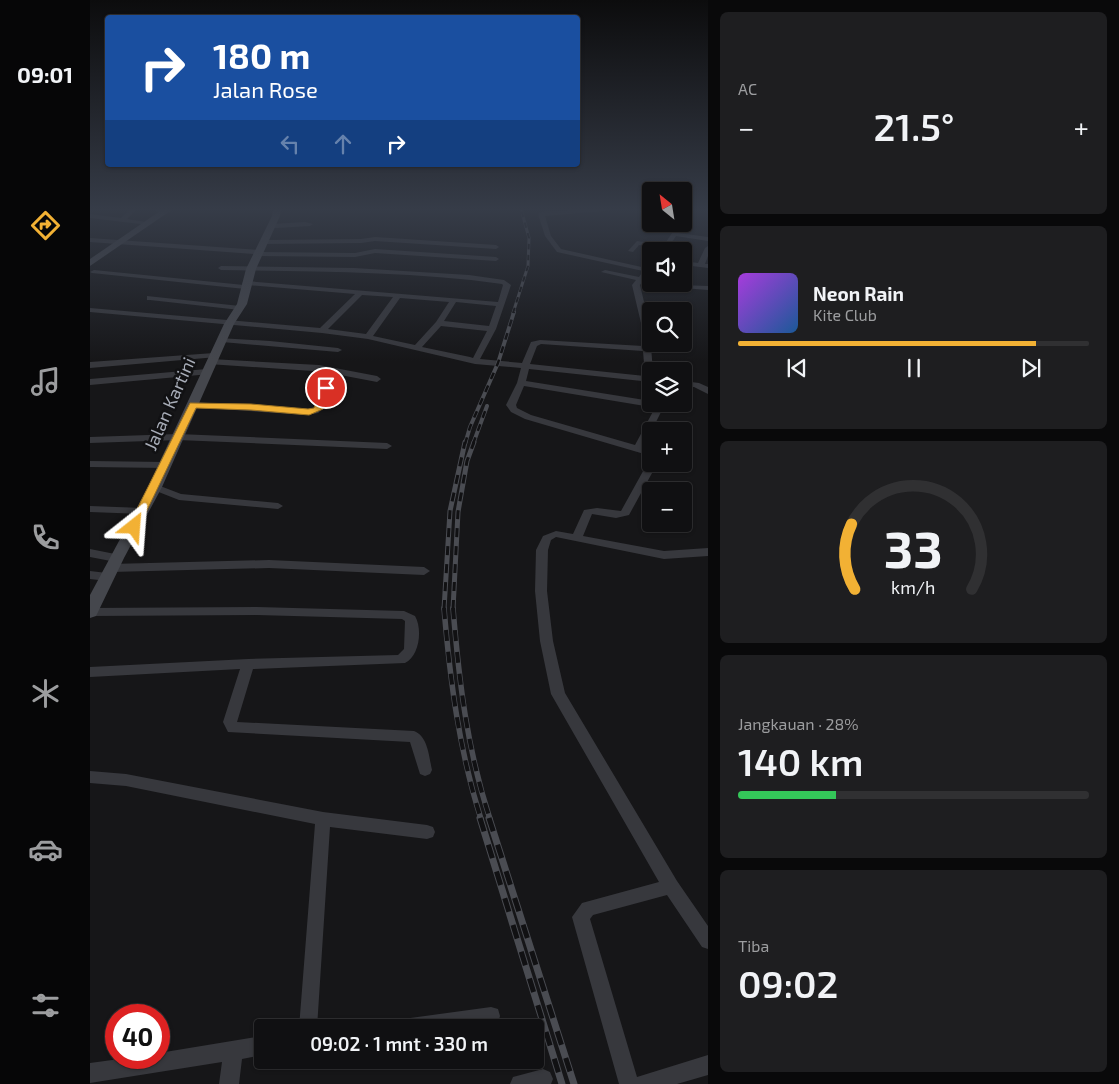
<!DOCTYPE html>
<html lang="id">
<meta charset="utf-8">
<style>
:root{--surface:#101012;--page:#1e1e20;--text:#f1f3f6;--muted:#9c9d9f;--line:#303032;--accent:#f2b134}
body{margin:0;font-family:"Exo 2",sans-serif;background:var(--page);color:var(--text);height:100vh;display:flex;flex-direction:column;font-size:19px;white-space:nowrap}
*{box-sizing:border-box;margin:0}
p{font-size:16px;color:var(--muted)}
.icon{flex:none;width:28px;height:28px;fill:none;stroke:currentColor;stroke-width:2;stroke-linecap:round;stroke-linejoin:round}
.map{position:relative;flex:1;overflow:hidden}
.details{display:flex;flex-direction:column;gap:12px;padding:12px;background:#09090a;width:411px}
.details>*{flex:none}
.guide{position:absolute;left:15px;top:15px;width:475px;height:152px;border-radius:5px;box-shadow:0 1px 4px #0004,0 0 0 1px var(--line);background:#1a4fa0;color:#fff;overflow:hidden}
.needle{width:32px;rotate:330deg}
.fabs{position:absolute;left:552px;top:182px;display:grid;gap:10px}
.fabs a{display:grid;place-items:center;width:50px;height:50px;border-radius:5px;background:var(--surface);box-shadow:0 1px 4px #0004,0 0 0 1px var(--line);font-size:25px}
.speed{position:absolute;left:15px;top:1004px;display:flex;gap:10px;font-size:25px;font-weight:700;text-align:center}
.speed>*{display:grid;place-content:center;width:65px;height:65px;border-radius:50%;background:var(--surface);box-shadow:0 1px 4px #0004,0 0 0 1px var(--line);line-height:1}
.speed .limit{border:8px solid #d22;background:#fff;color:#111}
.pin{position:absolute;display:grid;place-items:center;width:42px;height:42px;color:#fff;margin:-21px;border:2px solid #fff;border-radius:50%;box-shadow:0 1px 5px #0007}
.me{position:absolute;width:55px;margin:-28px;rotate:28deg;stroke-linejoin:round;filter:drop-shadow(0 0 4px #0008)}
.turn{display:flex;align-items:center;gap:18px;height:105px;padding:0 25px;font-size:22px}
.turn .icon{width:65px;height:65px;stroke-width:2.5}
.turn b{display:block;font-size:35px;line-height:42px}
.lanes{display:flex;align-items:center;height:48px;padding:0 25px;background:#0003;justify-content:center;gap:25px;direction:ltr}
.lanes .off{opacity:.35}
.big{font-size:38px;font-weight:600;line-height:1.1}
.details .card{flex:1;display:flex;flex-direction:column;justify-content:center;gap:8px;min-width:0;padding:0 18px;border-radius:8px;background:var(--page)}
.details .dial{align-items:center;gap:0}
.dial svg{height:130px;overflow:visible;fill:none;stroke:var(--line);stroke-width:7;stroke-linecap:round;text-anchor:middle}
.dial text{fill:var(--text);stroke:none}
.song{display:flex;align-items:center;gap:15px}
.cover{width:60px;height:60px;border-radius:8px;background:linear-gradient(135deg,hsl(280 70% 55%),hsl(210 70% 35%))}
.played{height:5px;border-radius:2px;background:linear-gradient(90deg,var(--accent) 85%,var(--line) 85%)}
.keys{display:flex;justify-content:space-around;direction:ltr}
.heat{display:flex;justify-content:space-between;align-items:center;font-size:28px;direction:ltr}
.charge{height:8px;border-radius:4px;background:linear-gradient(90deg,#34c759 28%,var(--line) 0)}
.trip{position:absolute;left:164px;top:1019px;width:290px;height:50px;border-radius:5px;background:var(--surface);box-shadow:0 1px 4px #0004,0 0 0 1px var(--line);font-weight:600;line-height:50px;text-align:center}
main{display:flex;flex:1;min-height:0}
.tab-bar{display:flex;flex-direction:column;width:90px;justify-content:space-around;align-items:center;background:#060607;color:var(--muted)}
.tab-bar .icon{width:35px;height:35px}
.tab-bar .active{color:var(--accent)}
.tab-bar b{font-size:22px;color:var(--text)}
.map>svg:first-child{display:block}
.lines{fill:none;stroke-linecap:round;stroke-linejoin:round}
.street{fill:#37383d;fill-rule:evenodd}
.secondary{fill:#45474d;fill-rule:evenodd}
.rail-far4-casing{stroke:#4a4c52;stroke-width:3}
.rail-far3-casing{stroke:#4a4c52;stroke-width:4}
.rail-far2-casing{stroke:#4a4c52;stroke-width:5}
.rail-far1-casing{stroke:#4a4c52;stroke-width:5.5}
.rail-casing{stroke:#4a4c52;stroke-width:7}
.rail-far4{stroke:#111113;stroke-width:2;stroke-dasharray:5.5;stroke-linecap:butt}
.rail-far3{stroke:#111113;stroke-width:2.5;stroke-dasharray:7;stroke-linecap:butt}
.rail-far2{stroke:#111113;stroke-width:3;stroke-dasharray:9;stroke-linecap:butt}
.rail-far1{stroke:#111113;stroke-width:4;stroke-dasharray:11;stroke-linecap:butt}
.rail{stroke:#111113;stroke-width:5;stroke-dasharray:14;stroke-linecap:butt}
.route{fill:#f2b134;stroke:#9d7322}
.labels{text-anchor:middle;stroke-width:5;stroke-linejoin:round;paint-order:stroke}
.street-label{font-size:18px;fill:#a8adb8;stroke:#111113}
</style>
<main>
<nav class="tab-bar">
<b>09:01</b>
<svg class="icon active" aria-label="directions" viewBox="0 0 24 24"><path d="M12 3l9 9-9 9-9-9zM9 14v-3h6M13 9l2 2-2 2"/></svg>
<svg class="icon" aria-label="music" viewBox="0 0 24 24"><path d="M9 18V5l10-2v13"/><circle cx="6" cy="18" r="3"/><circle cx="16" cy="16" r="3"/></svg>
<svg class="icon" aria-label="phone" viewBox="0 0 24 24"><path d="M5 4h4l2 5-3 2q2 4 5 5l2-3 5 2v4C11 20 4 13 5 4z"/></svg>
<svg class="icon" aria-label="climate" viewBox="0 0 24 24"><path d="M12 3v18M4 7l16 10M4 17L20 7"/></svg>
<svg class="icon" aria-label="car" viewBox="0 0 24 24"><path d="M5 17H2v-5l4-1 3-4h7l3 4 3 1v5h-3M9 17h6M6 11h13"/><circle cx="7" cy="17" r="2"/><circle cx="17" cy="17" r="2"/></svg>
<svg class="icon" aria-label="filters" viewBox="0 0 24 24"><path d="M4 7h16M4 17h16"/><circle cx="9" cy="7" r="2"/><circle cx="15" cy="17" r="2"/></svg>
</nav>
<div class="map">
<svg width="618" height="1084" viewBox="0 0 618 1084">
<rect width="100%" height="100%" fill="#161618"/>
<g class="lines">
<path class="street" d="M40 209H47L37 219 62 223 59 225 0 218V214L31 218Z
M56 209H76L79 211 76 213Z
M500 209H537L455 216 461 236 471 249 556 268 561 265V270L550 285 559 323 563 371H561V382L439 369 436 381 561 401V404H566L561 407 434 386 426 405 427 408 441 415 545 445 567 404H575L553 448 561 450V456L435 419 421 412 416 405 427 383 431 368 385 364 278 339 232 333 0 312V308L230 328 265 294 157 285 159 287 155 289 2 273 0 272 4 270 154 285 152 283 156 281 408 302 413 285 412 284C319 271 224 272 131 270L128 268 131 266 264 268 379 275 414 280 421 285 406 329 390 359 432 363 441 342 450 340 553 346 551 323 542 285 546 280 511 272 515 270 549 277 553 271 467 252 455 236 448 214 451 212ZM272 295 303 297 276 334 238 329ZM310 298 359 302 346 322 325 345 283 336ZM366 302 406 306 399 326 354 321ZM351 326 397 331 383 358 380 357 332 347ZM451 344 553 351 555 376 440 364 447 346Z
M594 209H598L597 219 594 221Z
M215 222 223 224 220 226 186 228 178 226 181 224Z
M588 224H594L588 233 618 237V241L586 236 576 251H570L571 248 549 245 543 252 538 251 547 241 574 245Z
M285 237 406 245 409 247 406 249 285 241 271 243 173 244 170 242 173 240 271 239Z
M0 238 169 250 172 252 265 253 285 249 406 257 409 259 406 261 285 253 265 257 167 256 164 254 0 242Z
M618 246V256L615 264H618V268L594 265V261L608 263 615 248Z
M562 284 618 286V290L566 286Z
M57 296 150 306 154 308 150 310 60 300H57Z
M129 338 180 341 248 348 252 350 248 352 132 342 128 340Z
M124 353 128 355 127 357 0 368V362Z
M121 359 229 365 287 376 291 379 287 382 245 374 234 408 228 413 217 415 100 407 98 405 103 402 222 409 225 407 237 372 118 364V360Z
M117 369 121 372 120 374 0 385V379Z
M594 381 609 383 618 387V394L604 387H594Z
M88 434 297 443 302 446 297 449 88 440 0 443V437Z
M0 461 75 462 80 465 75 468 0 467Z
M561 461V464H567L539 515 526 518 502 514 493 536 574 551 618 548V556L574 559 466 537 461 540 458 550 457 591 463 641 475 693 587 881 618 926V949L612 947 577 895 503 915 500 919 547 1077 618 1055V1075L587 1084H529L482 917 492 903 569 882 461 694 450 641 445 591 446 550 453 536 466 531 483 534 494 510 507 508 531 511 557 464Z
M65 484 91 494 188 503 193 506 188 509 89 500 61 489 60 487Z
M0 506 53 508 58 511 53 514 0 512Z
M0 549 30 555 32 558 26 562 0 557Z
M179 560 334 567 340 571 334 575 179 568 21 572 15 568 21 564Z
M0 571 17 573 23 577 17 581 0 579Z
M167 607 314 611 325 616C333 630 329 656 315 663L163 669 147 722 324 731C338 736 339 757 342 770L340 774 335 776 330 774 320 742 138 732 133 722 150 669 0 677V667L158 659 308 655 314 649 315 621 312 619 167 615 0 616V608Z
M0 771 36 774 233 812 337 825 343 827 345 832 343 837 337 839 240 827 227 1028H209L225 824 36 786 0 783Z
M401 1007 408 1009 410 1016 408 1023C384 1032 331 1028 304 1028L306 1021 313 1019Z
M172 1036V1055L152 1059 149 1084H129L132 1062 0 1083V1063L37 1058H69V1053Z
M453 1069 460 1072 463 1079 461 1084H420L423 1077Z"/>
<path class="secondary" d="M73 209H83L0 266V259Z
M183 209H191L190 216 166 269 157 304 144 324 72 487 34 558 8 612 6 616 0 618V595L58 487 134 324 147 304 156 269 182 216Z"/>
<defs>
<path id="rail-far4" d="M423 313 438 266 439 238 431 209"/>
<path id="rail-far3" d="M375 444 380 427 408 363 424 312
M383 444 397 406"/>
<path id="rail-far2" d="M354 609 360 511 375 442
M363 609 368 512 377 461 384 442"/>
<path id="rail-far1" d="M354 608C360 680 369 750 391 819
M363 608C369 681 377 749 400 819"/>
<path id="rail" d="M390 818 472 1084
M399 818 484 1084"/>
</defs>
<use href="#rail-far4" class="rail-far4-casing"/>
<use href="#rail-far3" class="rail-far3-casing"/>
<use href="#rail-far2" class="rail-far2-casing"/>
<use href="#rail-far1" class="rail-far1-casing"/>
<use href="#rail" class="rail-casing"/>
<use href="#rail-far4" class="rail-far4"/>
<use href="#rail-far3" class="rail-far3"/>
<use href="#rail-far2" class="rail-far2"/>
<use href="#rail-far1" class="rail-far1"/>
<use href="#rail" class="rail"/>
</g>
<linearGradient id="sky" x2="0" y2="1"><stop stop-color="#0c0c0d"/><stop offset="0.58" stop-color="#363c48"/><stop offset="1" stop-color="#363c48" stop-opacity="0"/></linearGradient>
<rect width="618" height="361" fill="url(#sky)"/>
<path class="route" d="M236 386 240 388 233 409 219 415 161 410 106 408 49 527 48 529H40L38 527 100 403 161 404 218 409 224 408 231 388Z"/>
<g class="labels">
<g class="street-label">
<text transform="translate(80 404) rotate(-66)" y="6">Jalan Kartini</text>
</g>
</g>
</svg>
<div class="fabs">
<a><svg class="needle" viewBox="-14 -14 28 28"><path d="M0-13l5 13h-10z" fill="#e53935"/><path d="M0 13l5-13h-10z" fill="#9c9d9f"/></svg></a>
<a><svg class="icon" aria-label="sound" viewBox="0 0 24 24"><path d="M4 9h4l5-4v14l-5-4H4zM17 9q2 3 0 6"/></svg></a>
<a><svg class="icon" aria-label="search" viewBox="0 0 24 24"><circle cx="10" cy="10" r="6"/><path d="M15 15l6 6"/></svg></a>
<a><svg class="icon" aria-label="layers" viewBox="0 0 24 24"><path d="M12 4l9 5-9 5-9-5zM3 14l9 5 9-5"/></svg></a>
<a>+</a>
<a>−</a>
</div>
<div class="speed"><div class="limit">40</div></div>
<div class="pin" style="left:236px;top:388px;background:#d93025"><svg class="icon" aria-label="arrive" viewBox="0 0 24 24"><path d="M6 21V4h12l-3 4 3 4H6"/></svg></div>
<svg class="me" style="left:44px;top:527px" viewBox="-20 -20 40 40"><path d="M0-17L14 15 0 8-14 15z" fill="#f2b134" stroke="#fff" stroke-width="4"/></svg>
<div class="trip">09:02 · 1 mnt · 330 m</div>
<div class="guide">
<div class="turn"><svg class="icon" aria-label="right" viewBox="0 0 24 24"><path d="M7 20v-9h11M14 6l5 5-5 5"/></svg><div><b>180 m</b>Jalan Rose</div></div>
<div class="lanes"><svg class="icon off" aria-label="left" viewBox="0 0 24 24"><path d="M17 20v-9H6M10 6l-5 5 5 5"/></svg><svg class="icon off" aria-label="ahead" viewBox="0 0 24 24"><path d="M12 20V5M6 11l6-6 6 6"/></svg><svg class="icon" aria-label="right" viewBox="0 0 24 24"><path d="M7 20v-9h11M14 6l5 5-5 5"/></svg></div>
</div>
</div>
<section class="details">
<div class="card"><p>AC</p>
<div class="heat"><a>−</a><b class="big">21.5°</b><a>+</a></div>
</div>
<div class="card">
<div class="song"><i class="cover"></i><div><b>Neon Rain</b><p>Kite Club</p></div></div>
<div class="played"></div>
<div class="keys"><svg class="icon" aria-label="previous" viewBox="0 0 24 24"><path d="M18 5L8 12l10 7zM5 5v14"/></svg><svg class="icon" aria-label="pause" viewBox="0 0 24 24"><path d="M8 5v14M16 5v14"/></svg><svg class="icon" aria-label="next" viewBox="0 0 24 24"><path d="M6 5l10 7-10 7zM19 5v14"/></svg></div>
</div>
<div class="card dial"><svg viewBox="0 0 100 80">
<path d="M14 69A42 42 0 1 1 86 69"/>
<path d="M14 69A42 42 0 0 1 12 29" stroke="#f2b134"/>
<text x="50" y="56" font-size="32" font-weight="700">33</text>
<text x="50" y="72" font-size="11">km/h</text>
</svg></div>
<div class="card"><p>Jangkauan · 28%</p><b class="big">140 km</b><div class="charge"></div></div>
<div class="card"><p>Tiba</p><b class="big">09:02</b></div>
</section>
</main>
